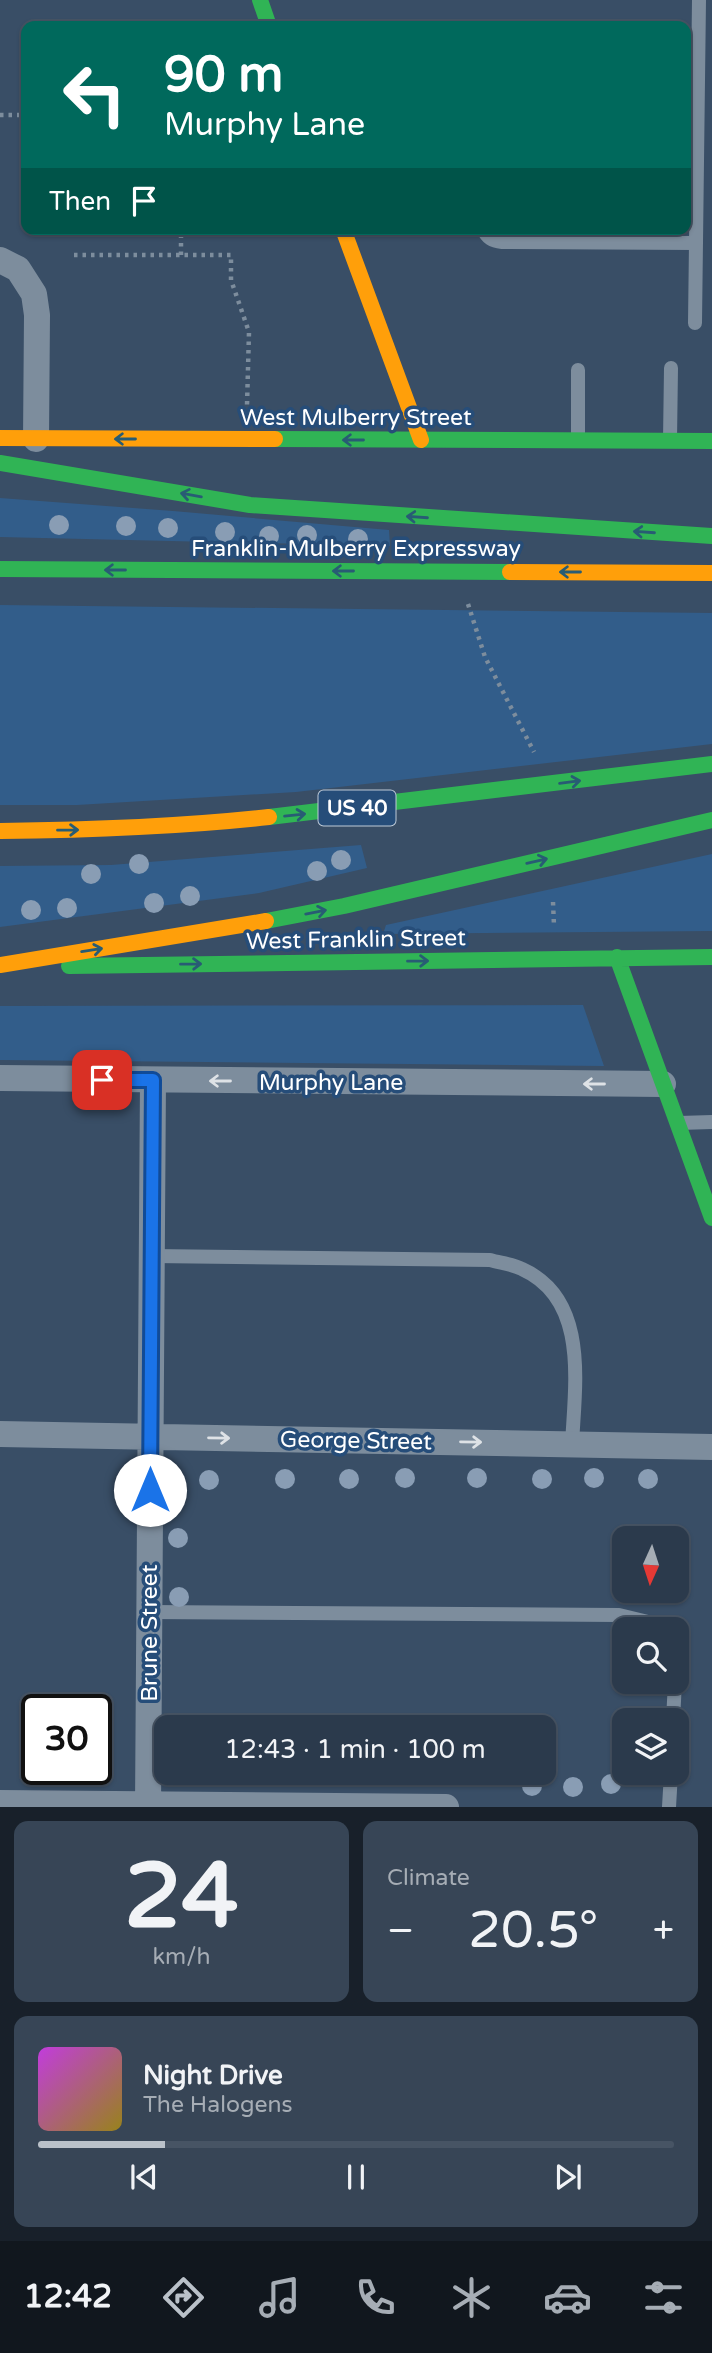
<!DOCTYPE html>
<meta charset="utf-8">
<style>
:root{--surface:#2b3a4c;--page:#374556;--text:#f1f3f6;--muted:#a6adb5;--line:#475464;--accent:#bac1c9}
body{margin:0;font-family:"Varela Round",sans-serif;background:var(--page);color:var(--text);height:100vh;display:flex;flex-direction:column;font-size:26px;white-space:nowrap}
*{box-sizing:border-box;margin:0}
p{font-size:23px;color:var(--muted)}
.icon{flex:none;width:38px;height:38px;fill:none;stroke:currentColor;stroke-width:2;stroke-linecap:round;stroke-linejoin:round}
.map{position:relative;height:1807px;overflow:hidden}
.drawer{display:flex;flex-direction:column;gap:14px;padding:14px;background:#18202a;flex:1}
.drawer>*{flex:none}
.hud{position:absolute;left:21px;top:21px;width:670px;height:214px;border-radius:14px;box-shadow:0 2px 5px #0004,0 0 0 2px var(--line);background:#00695c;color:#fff;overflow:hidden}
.needle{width:46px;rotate:183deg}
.controls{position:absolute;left:612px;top:1526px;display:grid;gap:14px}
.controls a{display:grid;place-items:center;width:77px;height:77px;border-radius:14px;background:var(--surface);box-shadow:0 2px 5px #0004,0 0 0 2px var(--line);font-size:35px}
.speed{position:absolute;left:21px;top:1694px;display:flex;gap:14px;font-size:35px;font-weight:700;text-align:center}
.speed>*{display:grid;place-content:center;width:91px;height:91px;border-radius:50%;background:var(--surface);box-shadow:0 2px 5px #0004,0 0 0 2px var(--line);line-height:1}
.speed .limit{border:4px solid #111;border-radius:10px;background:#fff;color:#111}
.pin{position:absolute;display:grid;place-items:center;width:60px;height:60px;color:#fff;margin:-30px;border-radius:14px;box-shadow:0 4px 10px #0006}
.me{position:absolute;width:77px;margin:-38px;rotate:0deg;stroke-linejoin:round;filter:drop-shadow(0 0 5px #0008)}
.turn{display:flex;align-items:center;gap:24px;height:147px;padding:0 28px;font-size:32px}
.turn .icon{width:91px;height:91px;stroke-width:2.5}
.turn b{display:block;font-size:49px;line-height:60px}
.then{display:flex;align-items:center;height:66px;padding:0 28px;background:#0003;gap:14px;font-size:26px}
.big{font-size:52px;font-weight:600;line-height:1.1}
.drawer .card{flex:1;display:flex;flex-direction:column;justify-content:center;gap:10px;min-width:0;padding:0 24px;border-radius:14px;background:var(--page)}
.drawer .dial{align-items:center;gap:0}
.dial b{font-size:91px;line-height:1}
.song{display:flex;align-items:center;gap:21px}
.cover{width:84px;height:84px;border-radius:10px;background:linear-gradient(135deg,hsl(290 70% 55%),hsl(50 70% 35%))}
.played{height:7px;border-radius:4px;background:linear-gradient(90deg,var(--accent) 20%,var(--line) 20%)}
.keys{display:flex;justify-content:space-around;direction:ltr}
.heat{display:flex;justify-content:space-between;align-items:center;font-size:38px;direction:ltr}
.drawer .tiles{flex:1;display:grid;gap:14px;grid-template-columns:1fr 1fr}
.card:last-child{grid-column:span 2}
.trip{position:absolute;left:154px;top:1715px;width:402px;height:70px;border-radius:14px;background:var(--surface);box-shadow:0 2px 5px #0004,0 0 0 2px var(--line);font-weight:600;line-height:70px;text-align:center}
.dock{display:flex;height:112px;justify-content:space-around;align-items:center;background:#11171e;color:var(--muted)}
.dock .icon{width:49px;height:49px}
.dock .active{color:var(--accent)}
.dock b{font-size:32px;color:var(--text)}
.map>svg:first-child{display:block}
.green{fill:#325d8a}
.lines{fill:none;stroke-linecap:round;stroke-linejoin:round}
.path{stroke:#7d8d9d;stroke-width:4.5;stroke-dasharray:3.5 5;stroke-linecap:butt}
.lane{stroke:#7d8d9d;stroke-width:14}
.street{stroke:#7d8d9d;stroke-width:26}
.fast{stroke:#30b455;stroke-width:16}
.slow{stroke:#ff9f0a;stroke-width:16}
.tree{fill:#899db4}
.oneway{stroke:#285c74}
.oneway2{stroke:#dee2e6}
.route-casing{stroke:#114b97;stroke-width:18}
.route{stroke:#1a73e8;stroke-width:12}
.labels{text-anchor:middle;stroke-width:7;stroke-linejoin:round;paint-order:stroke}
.shield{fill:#264d79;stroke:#becad7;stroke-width:2}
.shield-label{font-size:21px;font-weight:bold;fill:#fff}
.street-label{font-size:23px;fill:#fff;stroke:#264d79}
</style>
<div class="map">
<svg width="712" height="1807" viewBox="0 0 712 1807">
<rect width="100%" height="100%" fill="#394e66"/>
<path class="green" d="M0 498 173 511 389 530 390 546 0 537Z
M0 605 712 613V744L296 792 77 805H0Z
M361 845 367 868 259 893 0 927V866L111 865Z
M712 854V931L383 934 386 925Z
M583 1005 604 1066 0 1060V1006Z"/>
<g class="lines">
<path class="path" d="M588 20V26
M0 115H26
M74 255H231V280L249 332 247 405
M181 255V229
M468 604 485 657 534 752
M553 902 554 926"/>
<path class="lane" d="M483 229C487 238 492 241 502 242L696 243
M695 323 699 0
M578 370V439
M670 440 671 368
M679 1123 712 1122
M152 1256 490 1260C500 1263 512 1264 522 1269 589 1299 575 1384 572 1444
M149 1612 619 1615 648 1622 658 1629
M673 1720 675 1682
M669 1807 671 1773"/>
<path class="street" d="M0 260 18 269 34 294 37 315 36 439
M0 1078 663 1084
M0 1434 712 1447
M0 1803 446 1807
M148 1807 153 1080"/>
<path class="fast" d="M260 0 269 26
M275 439 712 441
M0 463 250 505 712 536
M0 569 510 572
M269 817 712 764
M266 921 344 906 712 820
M617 957 712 1218
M69 966 712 957"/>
<path class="slow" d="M343 229 421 440
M0 438 275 439
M510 572 712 573
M0 831C90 830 179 827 269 817
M0 965 266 921"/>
</g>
<g class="tree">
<circle cx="59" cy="525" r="10"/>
<circle cx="126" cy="526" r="10"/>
<circle cx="168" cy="528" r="10"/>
<circle cx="225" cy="532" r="10"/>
<circle cx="307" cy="535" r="10"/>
<circle cx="269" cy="536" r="10"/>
<circle cx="358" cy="539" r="10"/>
<circle cx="341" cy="860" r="10"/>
<circle cx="139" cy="864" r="10"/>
<circle cx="317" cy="871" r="10"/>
<circle cx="91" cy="874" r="10"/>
<circle cx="190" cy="896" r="10"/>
<circle cx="154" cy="903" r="10"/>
<circle cx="67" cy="908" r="10"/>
<circle cx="31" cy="910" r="10"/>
<circle cx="405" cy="1478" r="10"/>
<circle cx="477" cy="1478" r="10"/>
<circle cx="594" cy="1478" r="10"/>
<circle cx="285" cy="1479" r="10"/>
<circle cx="349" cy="1479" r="10"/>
<circle cx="542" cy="1479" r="10"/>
<circle cx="648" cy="1479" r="10"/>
<circle cx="209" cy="1480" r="10"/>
<circle cx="178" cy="1538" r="10"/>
<circle cx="179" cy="1597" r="10"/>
<circle cx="611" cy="1784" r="10"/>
<circle cx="532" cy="1786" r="10"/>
<circle cx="573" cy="1787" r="10"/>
</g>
<defs><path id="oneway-shaft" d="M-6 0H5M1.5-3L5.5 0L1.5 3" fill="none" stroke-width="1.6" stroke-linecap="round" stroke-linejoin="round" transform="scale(1.75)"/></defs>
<g class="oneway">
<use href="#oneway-shaft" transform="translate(125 439) rotate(-180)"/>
<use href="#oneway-shaft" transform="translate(353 440) rotate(-180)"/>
<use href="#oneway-shaft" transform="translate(191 495) rotate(-170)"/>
<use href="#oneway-shaft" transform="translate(417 517) rotate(-176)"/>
<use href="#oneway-shaft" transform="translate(644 532) rotate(-176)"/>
<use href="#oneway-shaft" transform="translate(115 570) rotate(-180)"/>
<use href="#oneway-shaft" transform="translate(343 571) rotate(-180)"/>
<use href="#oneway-shaft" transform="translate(570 572) rotate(-180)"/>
<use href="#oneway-shaft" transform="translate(570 782) rotate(-7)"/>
<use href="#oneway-shaft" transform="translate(295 815) rotate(-6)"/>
<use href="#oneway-shaft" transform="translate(68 830) rotate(-1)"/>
<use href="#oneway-shaft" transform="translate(537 861) rotate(-13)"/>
<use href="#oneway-shaft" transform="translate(316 912) rotate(-11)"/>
<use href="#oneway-shaft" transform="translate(92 950) rotate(-9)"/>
<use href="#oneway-shaft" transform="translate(418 961) rotate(-1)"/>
<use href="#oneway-shaft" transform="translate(191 964) rotate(-1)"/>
</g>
<g class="oneway2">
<use href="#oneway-shaft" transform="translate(220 1081) rotate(-180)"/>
<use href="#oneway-shaft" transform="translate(594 1084) rotate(-180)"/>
<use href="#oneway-shaft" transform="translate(219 1438) rotate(1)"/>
<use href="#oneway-shaft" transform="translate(471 1442) rotate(1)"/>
</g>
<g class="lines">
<defs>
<path id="route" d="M102 1080H153L150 1490"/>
</defs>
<use href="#route" class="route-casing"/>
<use href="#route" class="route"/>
</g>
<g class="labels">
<rect class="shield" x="318.5" y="790.5" width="77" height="35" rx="5"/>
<g class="shield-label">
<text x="357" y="815">US 40</text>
</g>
<g class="street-label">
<text x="356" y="425">West Mulberry Street</text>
<text x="356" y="556">Franklin-Mulberry Expressway</text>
<text transform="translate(356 939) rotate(-1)" y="8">West Franklin Street</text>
<text x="331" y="1090">Murphy Lane</text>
<text transform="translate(356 1440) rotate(1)" y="8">George Street</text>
<text transform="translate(149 1633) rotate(-90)" y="8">Brune Street</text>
</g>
</g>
</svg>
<div class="controls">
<a><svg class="needle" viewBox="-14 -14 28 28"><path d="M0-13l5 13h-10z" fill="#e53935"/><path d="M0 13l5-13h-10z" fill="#a6adb5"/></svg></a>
<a><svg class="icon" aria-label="search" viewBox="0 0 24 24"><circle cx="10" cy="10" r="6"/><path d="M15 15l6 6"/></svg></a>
<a><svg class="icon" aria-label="layers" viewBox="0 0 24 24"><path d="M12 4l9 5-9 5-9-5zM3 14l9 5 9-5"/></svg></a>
</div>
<div class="speed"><div class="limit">30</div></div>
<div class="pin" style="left:102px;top:1080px;background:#d93025"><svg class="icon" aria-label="arrive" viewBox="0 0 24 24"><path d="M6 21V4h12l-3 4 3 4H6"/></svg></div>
<svg class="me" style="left:150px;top:1490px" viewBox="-20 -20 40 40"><circle r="19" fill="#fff"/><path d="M0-13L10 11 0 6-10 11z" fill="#1a73e8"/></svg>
<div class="trip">12:43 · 1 min · 100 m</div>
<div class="hud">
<div class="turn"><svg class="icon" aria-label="left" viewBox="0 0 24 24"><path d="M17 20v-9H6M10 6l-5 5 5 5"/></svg><div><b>90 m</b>Murphy Lane</div></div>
<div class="then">Then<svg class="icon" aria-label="arrive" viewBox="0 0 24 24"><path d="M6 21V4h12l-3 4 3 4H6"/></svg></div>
</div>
</div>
<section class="drawer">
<div class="tiles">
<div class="card dial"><b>24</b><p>km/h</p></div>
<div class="card"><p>Climate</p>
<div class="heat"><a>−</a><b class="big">20.5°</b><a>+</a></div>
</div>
<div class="card">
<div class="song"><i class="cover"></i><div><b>Night Drive</b><p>The Halogens</p></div></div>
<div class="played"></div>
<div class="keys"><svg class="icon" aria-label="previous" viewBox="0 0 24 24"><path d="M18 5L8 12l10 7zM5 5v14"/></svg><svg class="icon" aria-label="pause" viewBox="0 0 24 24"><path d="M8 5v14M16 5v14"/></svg><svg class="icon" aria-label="next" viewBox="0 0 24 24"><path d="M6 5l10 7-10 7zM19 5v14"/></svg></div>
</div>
</div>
</section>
<nav class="dock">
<b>12:42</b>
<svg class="icon active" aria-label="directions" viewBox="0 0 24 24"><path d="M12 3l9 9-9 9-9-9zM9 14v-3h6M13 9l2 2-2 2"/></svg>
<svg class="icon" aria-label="music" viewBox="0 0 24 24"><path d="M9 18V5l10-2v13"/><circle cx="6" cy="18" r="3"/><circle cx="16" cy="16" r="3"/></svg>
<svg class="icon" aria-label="phone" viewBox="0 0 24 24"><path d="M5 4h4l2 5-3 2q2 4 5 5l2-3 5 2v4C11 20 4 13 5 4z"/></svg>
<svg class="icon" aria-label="climate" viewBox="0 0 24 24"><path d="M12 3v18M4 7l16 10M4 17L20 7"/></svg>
<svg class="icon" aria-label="car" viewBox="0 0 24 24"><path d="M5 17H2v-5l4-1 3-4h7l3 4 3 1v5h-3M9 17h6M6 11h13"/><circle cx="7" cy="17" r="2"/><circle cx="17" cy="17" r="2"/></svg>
<svg class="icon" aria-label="filters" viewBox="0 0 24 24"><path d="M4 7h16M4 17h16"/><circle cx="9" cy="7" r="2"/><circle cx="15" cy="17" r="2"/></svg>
</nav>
